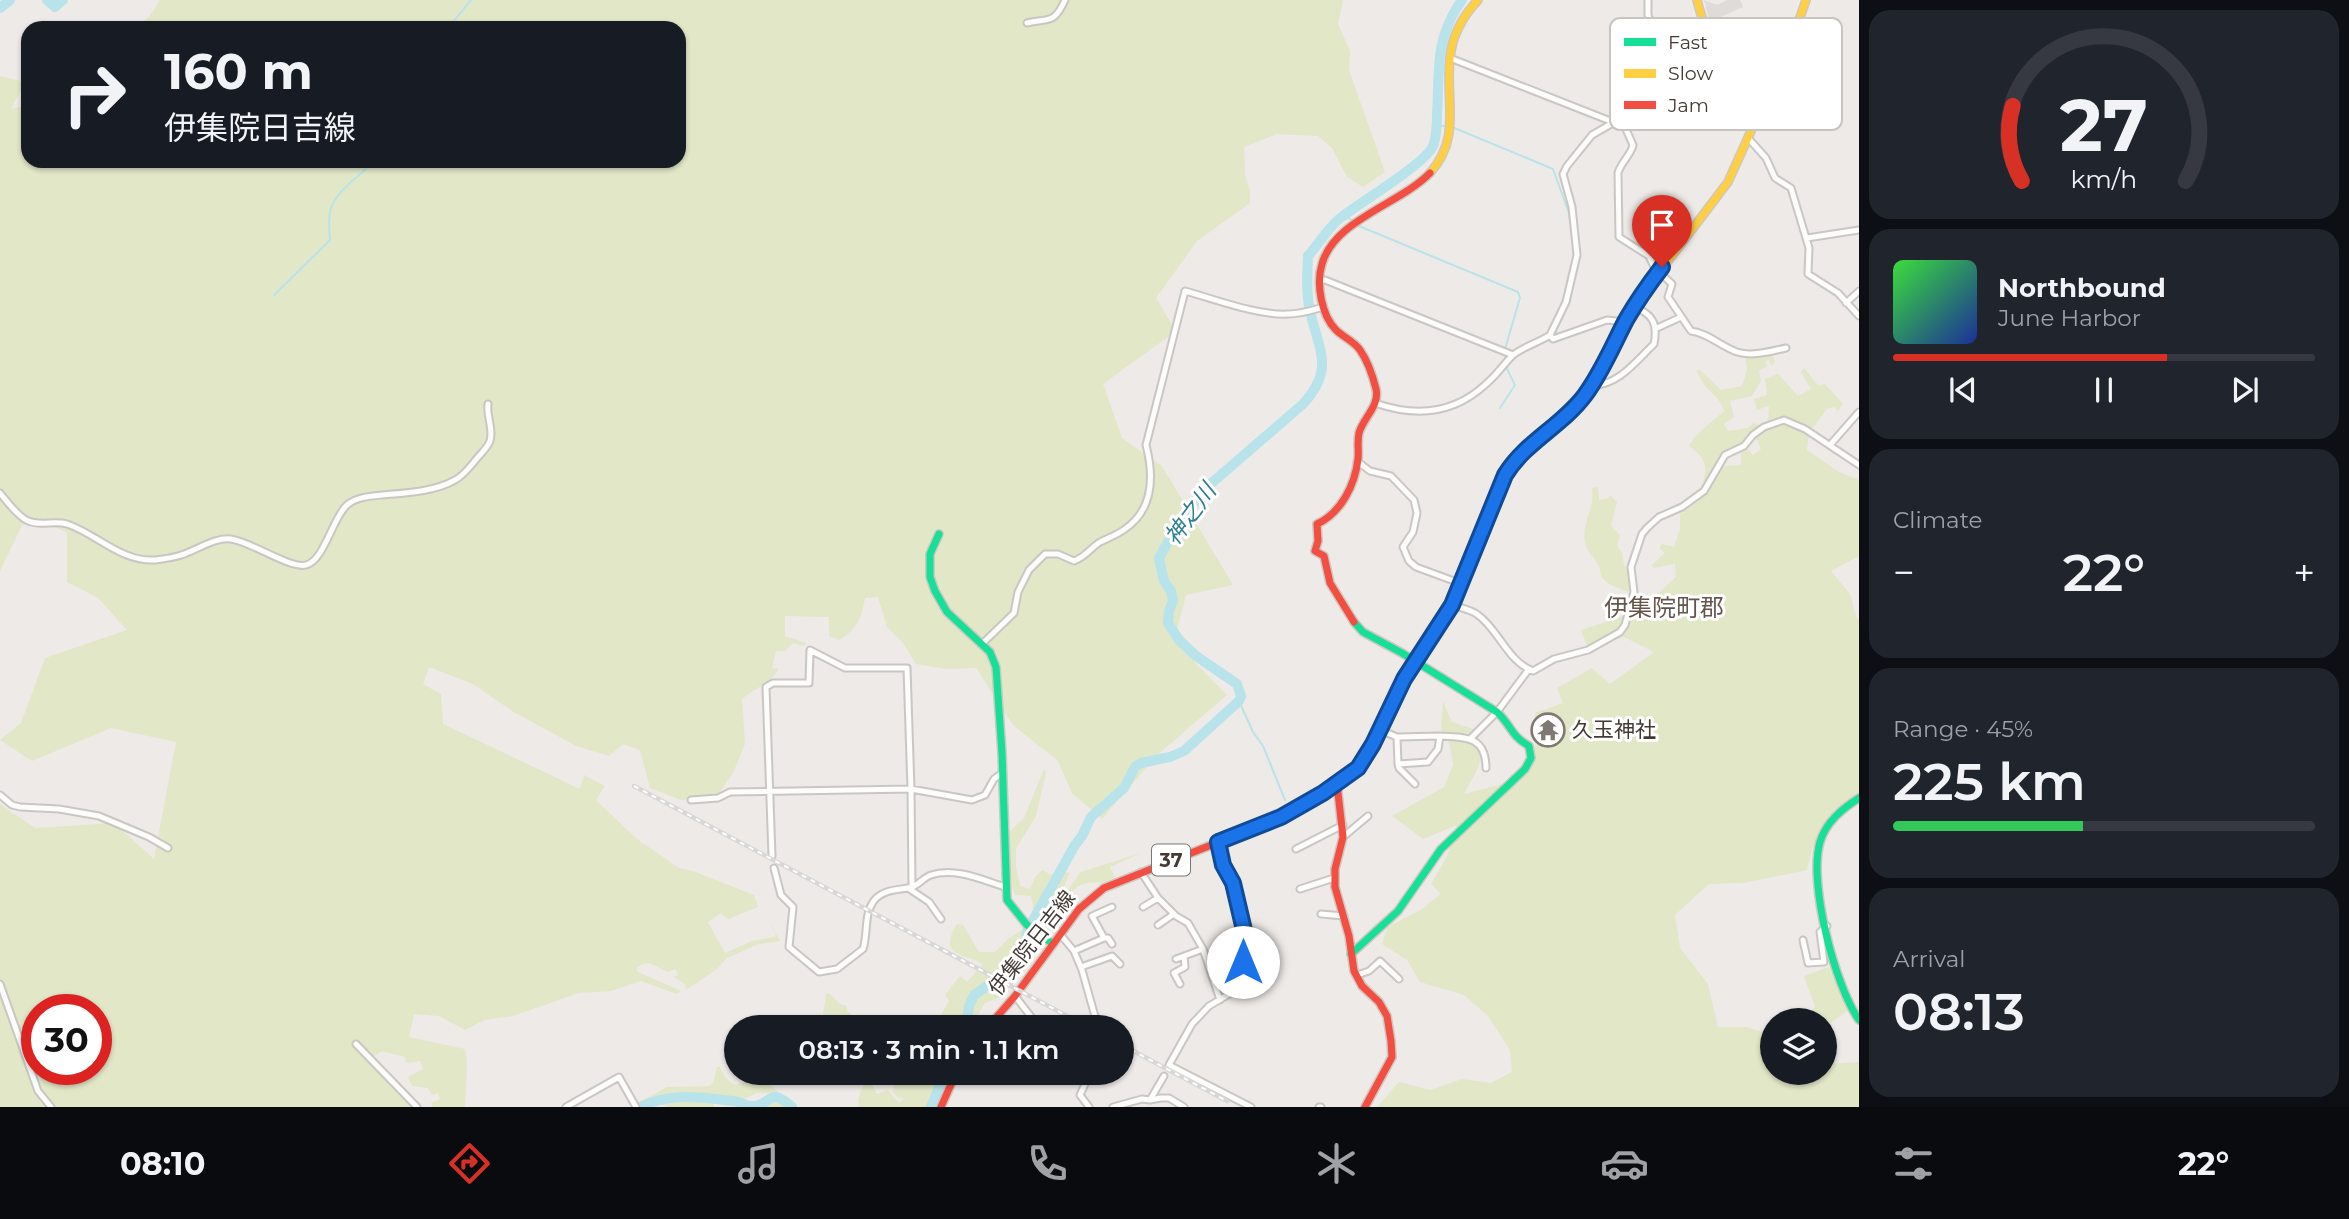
<!DOCTYPE html>
<meta charset="utf-8">
<style>
:root{--surface:#171b24;--page:#20242c;--text:#f1f3f6;--muted:#9ea1a6;--line:#363941;--accent:#d93025}
body{margin:0;font-family:Montserrat,"Noto Sans JP",sans-serif;background:var(--page);color:var(--text);height:100vh;display:flex;flex-direction:column;font-size:26px;white-space:nowrap}
*{box-sizing:border-box;margin:0}
p{font-size:23px;color:var(--muted)}
.icon{flex:none;width:38px;height:38px;fill:none;stroke:currentColor;stroke-width:2;stroke-linecap:round;stroke-linejoin:round}
.map{position:relative;flex:1;overflow:hidden}
.details{display:flex;flex-direction:column;gap:10px;padding:10px;background:#0d0f14;width:490px}
.details>*{flex:none}
.hud{position:absolute;left:21px;top:21px;width:665px;height:147px;border-radius:21px;box-shadow:0 2px 5px #0004;background:#171b24;color:var(--text);overflow:hidden}
.buttons{position:absolute;left:1760px;top:1008px;display:grid;gap:14px}
.buttons a{display:grid;place-items:center;width:77px;height:77px;border-radius:50%;background:var(--surface);box-shadow:0 2px 5px #0004;font-size:35px}
.speed{position:absolute;left:21px;top:994px;display:flex;gap:14px;font-size:35px;font-weight:700;text-align:center}
.speed>*{display:grid;place-content:center;width:91px;height:91px;border-radius:50%;background:var(--surface);box-shadow:0 2px 5px #0004;line-height:1}
.speed .limit{border:10px solid #d22;background:#fff;color:#111}
.pin{position:absolute;display:grid;place-items:center;width:60px;height:60px;color:#fff;margin:-72px -30px;border-radius:50% 50% 50% 0;rotate:-45deg;box-shadow:0 0 7px #0007}
.pin .icon{rotate:45deg}
.me{position:absolute;width:77px;margin:-38px;rotate:0deg;stroke-linejoin:round;filter:drop-shadow(0 0 5px #0008)}
.turn{display:flex;align-items:center;gap:24px;height:147px;padding:0 28px;font-size:32px}
.turn .icon{width:91px;height:91px;stroke-width:2.5}
.turn b{display:block;font-size:49px;line-height:60px}
.big{font-size:52px;font-weight:600;line-height:1.1}
.details .widget{flex:1;display:flex;flex-direction:column;justify-content:center;gap:10px;min-width:0;padding:0 24px;border-radius:21px;background:var(--page)}
.details .dial{align-items:center;gap:0}
.dial svg{height:182px;overflow:visible;fill:none;stroke:var(--line);stroke-width:7;stroke-linecap:round;text-anchor:middle}
.dial text{fill:var(--text);stroke:none}
.song{display:flex;align-items:center;gap:21px}
.cover{width:84px;height:84px;border-radius:10px;background:linear-gradient(135deg,hsl(120 70% 55%),hsl(230 70% 35%))}
.played{height:7px;border-radius:4px;background:linear-gradient(90deg,var(--accent) 65%,var(--line) 65%)}
.keys{display:flex;justify-content:space-around;direction:ltr}
.heat{display:flex;justify-content:space-between;align-items:center;font-size:38px;direction:ltr}
.charge{height:10px;border-radius:5px;background:linear-gradient(90deg,#34c759 45%,var(--line) 0)}
.trip{position:absolute;left:724px;top:1015px;width:410px;height:70px;border-radius:35px;background:var(--surface);box-shadow:0 2px 5px #0004;font-weight:600;line-height:70px;text-align:center}
.tab-bar{display:flex;height:112px;justify-content:space-around;align-items:center;background:#090b0e;color:var(--muted)}
.tab-bar .icon{width:49px;height:49px}
.tab-bar .active{color:var(--accent)}
.tab-bar b{font-size:32px;color:var(--text)}
main{display:flex;flex:1;min-height:0}
.map>svg:first-child{display:block}
.green{fill:#e2e7c8;fill-rule:evenodd}
.parking{fill:#dfdbd8}
.lines{fill:none;stroke-linecap:round;stroke-linejoin:round}
.stream{stroke:#b9e3ea;stroke-width:2}
.river{stroke:#b9e3ea;stroke-width:10}
.street-casing{stroke:#cac6c3;stroke-width:9}
.fast-casing{stroke:#cfc7c0;stroke-width:10}
.slow-casing{stroke:#cfc7c0;stroke-width:10}
.jam-casing{stroke:#cfc7c0;stroke-width:10}
.street{stroke:#fcfcfb;stroke-width:5}
.fast{stroke:#16e098;stroke-width:7}
.slow{stroke:#ffcf43;stroke-width:7}
.jam{stroke:#f24e42;stroke-width:7}
.rail-casing{stroke:#d8d7d7;stroke-width:4.5}
.rail{stroke:#fff;stroke-width:2;stroke-dasharray:5;stroke-linecap:butt}
.route-casing{stroke:#114b97;stroke-width:18}
.route{stroke:#1a73e8;stroke-width:12}
.labels{text-anchor:middle;stroke-width:6;stroke-linejoin:round;paint-order:stroke}
.shield{fill:#fff;stroke:#7b7571;stroke-width:2}
.shield-label{font-size:19px;font-weight:bold;fill:#433a34}
.poi-label{font-size:21px;fill:#433a34;stroke:#fff;text-anchor:start}
.street-label{font-size:21px;fill:#433a34;stroke:#fff}
.water-label{font-size:23px;font-style:italic;fill:#2e8093;stroke:#fff}
.quarter-label{font-size:24px;fill:#65554c;stroke:#fff}
.key{fill:#fff;stroke:#c7c4c2;stroke-width:2}
.key-label{font-size:19px;fill:#433a34}
</style>
<main>
<div class="map">
<svg width="1859" height="1107" viewBox="0 0 1859 1107">
<rect width="100%" height="100%" fill="#eeeae7"/>
<path class="green" d="M160 0H1343L1338 24 1350 51 1349 70 1385 172 1363 187 1347 177 1332 148 1318 136 1277 134 1244 147 1245 174 1250 191V203L1197 241 1156 298 1176 331 1103 384 1122 438 1162 466 1233 585 1186 595 1174 641 1227 695 1157 755 1102 819 1072 793 1058 761 1013 725 976 668 945 669 916 664 903 643 887 627 878 597 865 598C861 620 858 628 839 640L829 636V617L785 616V636L806 643 804 646 793 643 785 651H776L772 668 778 669C771 684 755 688 742 699L745 744 733 773 719 793 706 797 681 800 650 788 640 750 623 744 609 756 576 746 512 711 473 684 429 667 423 684 441 694 443 724 580 789 584 775 605 786 596 800 637 839 679 868 693 871 754 895 758 907 728 919 721 913 708 922 725 953 752 941 775 937 776 935 765 914 780 941 758 944 727 958 717 969 686 990 685 984 674 977 678 975 676 969 668 972C655 967 648 957 636 969L638 972 681 991 677 994 641 981 611 991 579 993 513 1016 484 1020 465 1030 439 1016 414 1014 409 1037 465 1049C469 1064 465 1091 465 1107H433L431 1103 440 1099 438 1093 432 1095 428 1088 412 1086 408 1077 423 1069 420 1061 406 1063 405 1057 382 1051 373 1057 356 1044 413 1107H0V804L35 828 114 823 154 859 176 742 111 728 32 761 0 740 21 723 45 658 127 630 98 598 67 582V532L26 517 0 571V76L25 82 11 109 28 105V161H122L124 163 127 161H679V28H134L149 17ZM37 1010H96V1069H37Z
M1772 353 1775 362 1771 366 1769 360 1765 361 1767 367 1759 370 1761 381 1752 396 1730 401 1734 417 1724 424 1728 431 1748 428 1753 423 1761 426 1752 432 1743 444 1723 452 1700 492C1707 469 1710 461 1689 446L1695 436 1724 411C1719 393 1704 392 1697 371L1699 369 1721 390 1742 386 1747 370 1745 356Z
M1804 368 1818 385 1825 384 1843 404 1838 411 1834 407 1827 409 1809 433 1807 450 1839 472 1859 480V556L1831 571 1850 594 1857 619 1859 618V794C1822 816 1817 830 1807 870L1743 883 1709 884 1675 915 1680 948 1708 984 1718 1027H1746L1773 1035V1073H1825V1064L1859 1062V1107H1377L1399 1082 1430 1090 1462 1079 1491 1083 1512 1072 1510 1050 1488 1016 1464 995 1420 982 1407 960 1382 944 1388 927 1422 909 1441 894 1431 884 1447 856 1457 825 1423 839 1392 816 1444 787 1453 765 1450 745 1441 730 1443 701 1452 722 1473 729C1488 760 1478 767 1464 794L1521 779 1535 746V713L1563 703 1557 688 1592 668 1610 684 1654 652 1624 637 1588 648 1581 630 1639 611 1676 577 1675 564 1654 568 1652 565 1665 553 1659 548 1662 544 1674 547 1680 529V514C1702 501 1711 488 1724 466L1741 465V452L1747 448 1753 455 1761 449 1756 439 1767 429 1769 406 1757 410 1754 399 1767 395 1765 379 1778 374 1798 396 1811 389 1801 372Z
M1598 487 1599 500 1607 499 1610 495 1617 502 1611 526 1620 535 1617 546 1622 552 1624 565 1628 569 1631 589 1628 592 1609 584 1601 577C1601 559 1588 558 1585 542 1581 522 1595 511 1592 488Z
M1044 769 1046 773 1036 816 1016 849V867L1020 886 1030 889 1035 877 1042 870 1059 879 1063 872 1070 873 1063 888 1064 895 1081 872 1141 853 1110 867 1115 877C1101 884 1102 882 1088 883 1072 884 1061 906 1053 918L1054 922C1043 935 1031 946 1032 963L999 998 985 1003 974 1022 978 1027H934L949 1001 945 995 960 976 967 982 983 964C967 953 936 958 957 924L963 925 979 952H995L1008 939 1026 927 1031 918 1033 905 1031 896 1015 895C1007 875 1010 853 1009 832L1024 818Z
M1829 967 1847 1011 1825 1027V1020H1806L1815 1007 1804 976Z
M829 993 840 1004 847 1006V1011L855 1018V1027L850 1026 848 1019 836 1024 823 1014 826 994Z
M717 1067H720C733 1094 738 1083 761 1076L795 1107H767L778 1099 772 1093H757L744 1099 714 1102V1107H668L660 1104 650 1107H631L667 1087 709 1086 713 1083Z
M917 1073H947L927 1107H859L858 1100 864 1083 870 1081 877 1094 888 1090 898 1102H901L904 1098H899L893 1093 894 1084 901 1079H909Z"/>
<path class="parking" d="M1704 0 1717 5 1727 0H1740L1743 7 1718 18 1724 38H1726L1731 49 1726 54 1712 29Z"/>
<g class="lines">
<path class="stream" d="M1650 14 1657 29
M448 28 471 0
M1615 118C1624 113 1639 101 1641 90 1643 75 1639 65 1651 53
M1437 126H1446
M1452 127 1553 169 1569 213 1572 237
M1573 163 1585 148
M1344 215 1353 221
M1359 226 1518 292 1520 298 1505 349 1513 352
M1573 245V254
M1574 280 1580 256 1576 220
M274 295 330 240C327 210 329 202 352 181 359 175 367 170 371 161
M1554 335 1570 301 1572 289
M1517 355 1549 338
M1500 408 1515 385 1506 367
M1239 701 1253 732 1263 746 1285 800"/>
<path class="river" d="M47 0 55 7 63 0
M0 8 10 0
M966 1027 969 1006 974 995 1011 970 1021 958 1025 949 1027 931 1075 845 1082 836 1091 817 1124 788 1135 767 1141 763 1170 757 1184 751 1239 701 1241 696 1237 684 1196 656 1179 640 1168 623 1169 611 1173 601 1171 591 1164 581 1159 558 1182 517 1207 487 1303 404C1335 369 1319 351 1310 311 1306 294 1307 274 1308 256 1319 244 1327 229 1339 219 1359 203 1425 164 1433 146 1437 136 1437 124 1437 114 1440 68 1434 40 1462 0
M640 1107C671 1092 700 1097 733 1101 740 1101 747 1107 754 1106 774 1104 767 1086 792 1107
M931 1107 945 1073"/>
<defs>
<path id="street" d="M1027 23C1048 18 1054 25 1065 0
M1450 58 1613 122
M1645 90 1687 104 1744 94 1752 89
M1621 118 1633 145C1631 155 1621 162 1618 173L1619 237 1649 256 1654 267 1672 284 1668 297 1691 331C1708 333 1720 346 1737 352 1752 357 1771 351 1786 348
M1749 139 1766 158 1775 178 1791 188 1809 248 1808 274 1838 293 1859 316
M1807 238 1859 230
M1320 280H1325L1513 355
M1846 303 1859 291
M1655 329 1681 317
M1550 335 1566 302 1577 255 1572 207 1563 174 1567 166 1592 135 1625 116 1643 95 1645 64 1655 52 1657 41 1648 15V0
M1591 386C1619 385 1635 362 1654 344 1658 324 1653 314 1634 307
M1375 403C1415 417 1454 414 1486 384 1496 376 1503 365 1512 356 1522 347 1538 343 1550 335L1553 339 1607 320 1625 322
M1830 445 1859 412
M1357 461 1370 471 1391 476 1414 500 1417 513 1413 532 1403 547 1409 561 1416 567 1462 584
M0 493C8 503 15 513 26 520 39 527 54 520 67 524 97 534 121 562 155 560 163 559 173 558 181 555 197 550 215 537 231 539 252 542 290 569 306 565 324 561 333 517 347 505 356 497 371 496 382 495 405 493 434 492 455 480 463 476 469 468 474 462 479 455 487 449 490 441 494 428 486 417 488 404
M1452 605C1460 608 1470 609 1478 615 1499 630 1507 661 1533 671L1554 659 1588 650 1620 632 1625 625 1634 592 1631 567 1642 534 1647 528 1659 517 1682 507 1704 491 1725 455 1744 446 1753 435 1764 427 1784 420 1805 429 1859 465
M982 644 1014 613 1018 592 1029 570 1045 554H1058L1074 561C1087 556 1089 549 1100 542 1108 538 1117 535 1125 529 1154 509 1154 476 1146 445L1185 291C1214 299 1259 316 1288 314 1298 314 1310 311 1320 308
M1380 730 1397 737 1398 764 1428 762 1438 749 1440 736 1397 737
M1440 736C1465 737 1486 736 1486 768
M1470 739 1497 712 1529 669
M1398 764 1399 768 1415 784
M0 795 12 805 20 807 59 809 99 816 149 837 168 848
M691 800 718 798 730 792 911 789 972 800 985 795 994 779 1002 773
M1343 837 1368 816
M1218 842 1223 865 1233 882 1244 930 1241 975 1231 993 1209 1006 1192 1024 1169 1065 1251 1107
M1296 849 1343 825
M772 856 766 687 773 683H809L810 650 845 668H907L911 789 912 888
M774 868 781 895 793 907 789 947 819 972 837 969 863 949C868 934 864 915 873 902 881 890 896 890 908 888 918 887 922 878 931 875 955 867 983 880 1005 887
M1141 872 1158 898 1176 916 1188 923 1203 949 1220 1000
M908 888 929 902 941 919
M1300 889 1334 878
M1143 907 1158 898
M1321 914 1344 916
M1158 925 1174 914
M1060 934 1074 951 1082 970 1098 1027
M1104 938H1108L1112 944
M1803 940 1808 963 1824 962 1820 932 1827 926
M1074 951 1104 938 1092 916 1112 907
M1176 959 1203 949
M1081 967 1112 956 1120 964
M1357 975 1369 971 1380 961 1399 979
M0 984 38 1091 51 1107
M1180 984 1174 973 1185 967 1184 956
M1015 996 1039 1027
M356 1044 417 1107
M1150 1100 1164 1076
M566 1107 619 1077 636 1107
M1089 1107 1080 1095 1090 1073
M1113 1107 1142 1099 1150 1100 1161 1098H1169L1184 1107
M1319 1107H1321"/>
<path id="fast" d="M939 534 930 554V577L935 591 947 612 990 652 996 667 1002 753 1007 900 1027 925 1053 944
M1388 713 1404 679 1452 605 1462 584 1490 506 1510 467 1529 447 1573 409 1583 397 1617 337
M1859 798C1842 809 1826 822 1820 842 1808 883 1835 986 1859 1020
M1351 954 1398 911 1441 849 1525 769 1531 758 1529 746C1510 735 1512 726 1497 712L1402 653 1363 632 1354 622"/>
<path id="slow" d="M1697 0C1709 47 1725 72 1767 97
M1430 173C1462 137 1445 101 1450 58 1452 36 1463 16 1478 0
M1617 337 1640 298 1728 182 1793 38 1806 0"/>
<path id="jam" d="M1354 622 1330 583 1324 556 1315 551 1318 541 1317 524C1341 513 1355 485 1358 459 1359 451 1357 442 1359 433 1363 418 1380 406 1376 389 1373 377 1367 360 1360 350 1354 341 1343 337 1336 330 1321 315 1316 283 1322 264 1334 220 1400 204 1430 173
M1337 784 1343 837 1335 869V887L1349 936 1354 971 1362 986 1379 1002 1387 1016 1391 1041 1392 1057 1365 1107
M988 1027 1015 996 1079 909 1104 888 1281 817 1323 793 1358 768 1373 744 1388 713
M941 1107 956 1073"/>
</defs>
<use href="#street" class="street-casing"/>
<use href="#fast" class="fast-casing"/>
<use href="#slow" class="slow-casing"/>
<use href="#jam" class="jam-casing"/>
<use href="#street" class="street"/>
<use href="#fast" class="fast"/>
<use href="#slow" class="slow"/>
<use href="#jam" class="jam"/>
<defs>
<path id="rail" d="M634 786 1088 1027
M1122 1045 1227 1101"/>
</defs>
<use href="#rail" class="rail-casing"/>
<use href="#rail" class="rail"/>
</g>
<g class="lines">
<defs>
<path id="route" d="M1243 962 1244 930 1233 883 1223 865 1218 842 1281 817 1323 793 1358 768 1373 744 1404 679 1452 605 1505 475C1525 442 1562 426 1585 395 1602 372 1613 345 1626 320 1637 301 1649 284 1662 267"/>
</defs>
<use href="#route" class="route-casing"/>
<use href="#route" class="route"/>
</g>
<defs>
<symbol id="temple-ring" viewBox="-11 -11 22 22"><circle r="9.5" fill="#fff" stroke="#7f7873" stroke-width="1.5"/><path d="M0-6L5-2H3V0L6.5 2.5H4V6H1.5V3h-3V6H-4V2.5H-6.5L-3 0V-2H-5Z" fill="#7f7873"/></symbol>
</defs>
<g fill-rule="evenodd">
<use href="#temple-ring" x="1529" y="711" width="38" height="38"/>
</g>
<g class="labels">
<rect class="shield" x="1152" y="844.5" width="38" height="31" rx="5"/>
<g class="shield-label">
<text x="1171" y="867">37</text>
</g>
<g class="poi-label">
<text x="1572" y="737">久玉神社</text>
</g>
<g class="street-label">
<text transform="translate(1032 943) rotate(-52)" y="7">伊集院日吉線</text>
</g>
<g class="water-label">
<text transform="translate(1190 514) rotate(-54)" y="8">神之川</text>
</g>
<g class="quarter-label">
<text x="1664" y="616">伊集院町郡</text>
</g>
</g>
<rect x="1610" y="18" width="232" height="112" rx="10" class="key"/>
<rect x="1624" y="38" width="32" height="8" fill="#16e098"/>
<rect x="1624" y="69" width="32" height="9" fill="#ffcf43"/>
<rect x="1624" y="101" width="32" height="8" fill="#f24e42"/>
<g class="key-label">
<text x="1668" y="49">Fast</text>
<text x="1668" y="80">Slow</text>
<text x="1668" y="112">Jam</text>
</g>
</svg>
<div class="buttons">
<a><svg class="icon" aria-label="layers" viewBox="0 0 24 24"><path d="M12 4l9 5-9 5-9-5zM3 14l9 5 9-5"/></svg></a>
</div>
<div class="speed"><div class="limit">30</div></div>
<div class="pin" style="left:1662px;top:267px;background:#d93025"><svg class="icon" aria-label="arrive" viewBox="0 0 24 24"><path d="M6 21V4h12l-3 4 3 4H6"/></svg></div>
<svg class="me" style="left:1243px;top:962px" viewBox="-20 -20 40 40"><circle r="19" fill="#fff"/><path d="M0-13L10 11 0 6-10 11z" fill="#1a73e8"/></svg>
<div class="trip">08:13 · 3 min · 1.1 km</div>
<div class="hud">
<div class="turn"><svg class="icon" aria-label="right" viewBox="0 0 24 24"><path d="M7 20v-9h11M14 6l5 5-5 5"/></svg><div><b>160 m</b>伊集院日吉線</div></div>
</div>
</div>
<section class="details">
<div class="widget dial"><svg viewBox="0 0 100 80">
<path d="M14 69A42 42 0 1 1 86 69"/>
<path d="M14 69A42 42 0 0 1 10 36" stroke="#d93025"/>
<text x="50" y="56" font-size="32" font-weight="700">27</text>
<text x="50" y="72" font-size="11">km/h</text>
</svg></div>
<div class="widget">
<div class="song"><i class="cover"></i><div><b>Northbound</b><p>June Harbor</p></div></div>
<div class="played"></div>
<div class="keys"><svg class="icon" aria-label="previous" viewBox="0 0 24 24"><path d="M18 5L8 12l10 7zM5 5v14"/></svg><svg class="icon" aria-label="pause" viewBox="0 0 24 24"><path d="M8 5v14M16 5v14"/></svg><svg class="icon" aria-label="next" viewBox="0 0 24 24"><path d="M6 5l10 7-10 7zM19 5v14"/></svg></div>
</div>
<div class="widget"><p>Climate</p>
<div class="heat"><a>−</a><b class="big">22°</b><a>+</a></div>
</div>
<div class="widget"><p>Range · 45%</p><b class="big">225 km</b><div class="charge"></div></div>
<div class="widget"><p>Arrival</p><b class="big">08:13</b></div>
</section>
</main>
<nav class="tab-bar">
<b>08:10</b>
<svg class="icon active" aria-label="directions" viewBox="0 0 24 24"><path d="M12 3l9 9-9 9-9-9zM9 14v-3h6M13 9l2 2-2 2"/></svg>
<svg class="icon" aria-label="music" viewBox="0 0 24 24"><path d="M9 18V5l10-2v13"/><circle cx="6" cy="18" r="3"/><circle cx="16" cy="16" r="3"/></svg>
<svg class="icon" aria-label="phone" viewBox="0 0 24 24"><path d="M5 4h4l2 5-3 2q2 4 5 5l2-3 5 2v4C11 20 4 13 5 4z"/></svg>
<svg class="icon" aria-label="climate" viewBox="0 0 24 24"><path d="M12 3v18M4 7l16 10M4 17L20 7"/></svg>
<svg class="icon" aria-label="car" viewBox="0 0 24 24"><path d="M5 17H2v-5l4-1 3-4h7l3 4 3 1v5h-3M9 17h6M6 11h13"/><circle cx="7" cy="17" r="2"/><circle cx="17" cy="17" r="2"/></svg>
<svg class="icon" aria-label="filters" viewBox="0 0 24 24"><path d="M4 7h16M4 17h16"/><circle cx="9" cy="7" r="2"/><circle cx="15" cy="17" r="2"/></svg>
<b>22°</b>
</nav>
